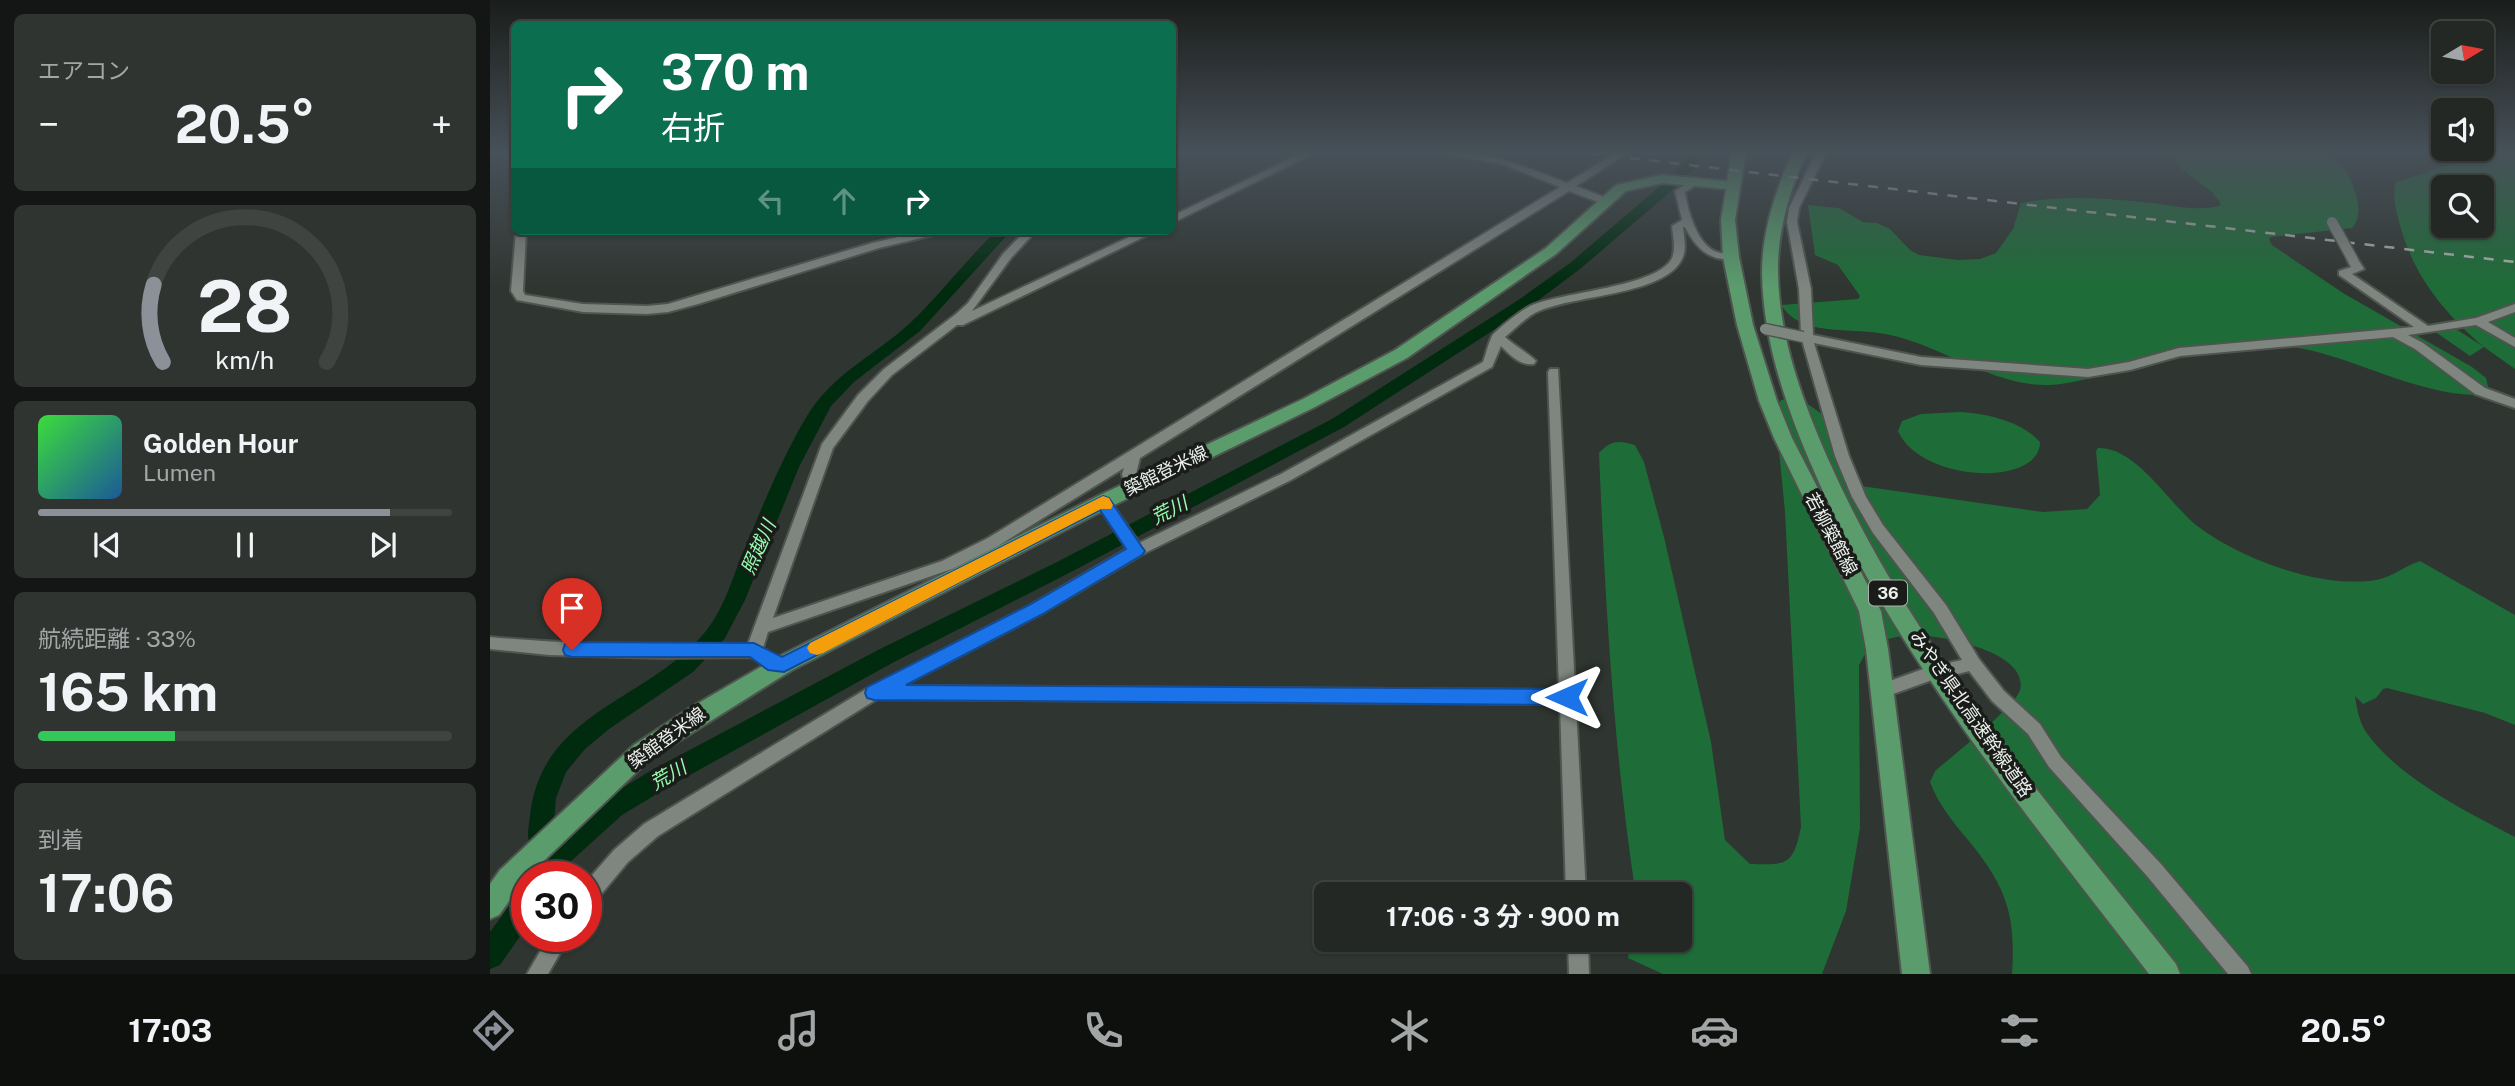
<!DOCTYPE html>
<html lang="ja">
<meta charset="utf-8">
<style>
:root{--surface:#232824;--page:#2f3431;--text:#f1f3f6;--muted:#a3a6a6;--line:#404441;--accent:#8c9099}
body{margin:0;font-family:"Public Sans","Noto Sans JP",sans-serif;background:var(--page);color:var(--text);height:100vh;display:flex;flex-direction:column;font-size:26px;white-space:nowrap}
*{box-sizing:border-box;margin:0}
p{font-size:23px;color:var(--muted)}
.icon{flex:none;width:38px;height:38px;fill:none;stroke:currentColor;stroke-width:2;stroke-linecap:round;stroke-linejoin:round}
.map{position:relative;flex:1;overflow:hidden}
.panel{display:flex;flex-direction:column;gap:14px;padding:14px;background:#131614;width:490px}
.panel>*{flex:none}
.hud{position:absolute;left:21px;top:21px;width:665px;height:214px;border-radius:10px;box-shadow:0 2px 5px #0004,0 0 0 2px var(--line);background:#0b6e4f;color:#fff;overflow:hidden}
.needle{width:46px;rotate:80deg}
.controls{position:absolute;left:1941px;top:21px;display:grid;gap:14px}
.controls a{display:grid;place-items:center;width:63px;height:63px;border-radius:10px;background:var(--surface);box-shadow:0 2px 5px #0004,0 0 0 2px var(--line);font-size:35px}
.speed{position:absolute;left:21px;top:861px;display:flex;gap:14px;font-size:35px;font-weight:700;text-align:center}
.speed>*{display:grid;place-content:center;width:91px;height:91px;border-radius:50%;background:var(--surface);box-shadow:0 2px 5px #0004,0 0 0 2px var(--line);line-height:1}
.speed .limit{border:10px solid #d22;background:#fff;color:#111}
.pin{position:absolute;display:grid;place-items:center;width:60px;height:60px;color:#fff;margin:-72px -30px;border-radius:50% 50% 50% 0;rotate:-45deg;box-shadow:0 0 7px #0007}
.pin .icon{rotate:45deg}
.me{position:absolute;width:77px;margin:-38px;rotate:270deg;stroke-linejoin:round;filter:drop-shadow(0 0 5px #0008)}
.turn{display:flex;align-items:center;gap:24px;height:147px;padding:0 35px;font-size:32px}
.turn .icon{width:91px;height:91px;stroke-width:2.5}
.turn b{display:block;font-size:49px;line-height:60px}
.lanes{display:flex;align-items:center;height:66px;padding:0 35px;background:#0003;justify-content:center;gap:35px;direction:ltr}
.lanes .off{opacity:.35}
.big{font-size:52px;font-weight:700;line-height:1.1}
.panel .card{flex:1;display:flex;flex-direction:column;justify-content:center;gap:10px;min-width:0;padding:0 24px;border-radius:10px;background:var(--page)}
.panel .dial{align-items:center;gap:0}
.dial svg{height:182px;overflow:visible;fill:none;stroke:var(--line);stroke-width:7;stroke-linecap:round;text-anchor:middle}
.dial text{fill:var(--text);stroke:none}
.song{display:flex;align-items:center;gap:21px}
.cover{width:84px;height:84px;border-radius:10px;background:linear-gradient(135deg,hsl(120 70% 55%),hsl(210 70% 35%))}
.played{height:7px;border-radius:4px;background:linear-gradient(90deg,var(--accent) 85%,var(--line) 85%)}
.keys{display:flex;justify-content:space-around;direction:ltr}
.heat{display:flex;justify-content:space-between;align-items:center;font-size:38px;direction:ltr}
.charge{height:10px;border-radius:5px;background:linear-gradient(90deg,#34c759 33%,var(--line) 0)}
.trip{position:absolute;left:824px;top:882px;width:378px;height:70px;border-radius:10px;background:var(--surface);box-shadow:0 2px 5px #0004,0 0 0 2px var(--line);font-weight:700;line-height:70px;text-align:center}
.tabs{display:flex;height:112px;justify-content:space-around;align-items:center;background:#0e100e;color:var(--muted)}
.tabs .icon{width:49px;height:49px}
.tabs .selected{color:var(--accent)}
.tabs b{font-size:32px;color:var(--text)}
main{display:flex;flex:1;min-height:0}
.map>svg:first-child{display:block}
.green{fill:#1e6c37;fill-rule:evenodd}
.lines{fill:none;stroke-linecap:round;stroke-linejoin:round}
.river{fill:#002b0f;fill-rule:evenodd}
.minor-casing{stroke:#4f544f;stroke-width:4}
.major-casing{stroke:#4f544f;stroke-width:4}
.minor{fill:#7f8680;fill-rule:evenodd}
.major{fill:#5b9c6d;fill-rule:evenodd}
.rail{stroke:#acb1ad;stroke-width:2.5;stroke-dasharray:10 10;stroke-linecap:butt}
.minor-bridge-casing{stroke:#4f544f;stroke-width:13;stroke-linecap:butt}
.minor-bridge{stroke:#7f8680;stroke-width:10}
.route{fill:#1a73e8;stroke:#114b97;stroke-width:2}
.slow{fill:#f59e0b}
.labels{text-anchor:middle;stroke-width:7;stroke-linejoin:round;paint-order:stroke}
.shield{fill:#191c19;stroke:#adb1ad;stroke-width:2}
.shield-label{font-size:16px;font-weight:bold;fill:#edf1ed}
.street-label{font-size:18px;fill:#edf1ed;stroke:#191c19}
.water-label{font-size:19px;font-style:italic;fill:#96fdae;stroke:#191c19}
</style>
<main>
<section class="panel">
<div class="card"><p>エアコン</p>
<div class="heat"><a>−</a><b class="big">20.5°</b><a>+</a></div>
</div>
<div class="card dial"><svg viewBox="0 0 100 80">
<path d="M14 69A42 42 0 1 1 86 69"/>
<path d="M14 69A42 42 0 0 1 10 35" stroke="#8c9099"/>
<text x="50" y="56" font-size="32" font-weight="700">28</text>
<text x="50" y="72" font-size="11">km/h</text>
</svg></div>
<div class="card">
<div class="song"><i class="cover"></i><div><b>Golden Hour</b><p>Lumen</p></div></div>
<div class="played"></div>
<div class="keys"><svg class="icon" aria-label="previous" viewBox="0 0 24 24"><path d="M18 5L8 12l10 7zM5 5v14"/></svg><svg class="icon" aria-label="pause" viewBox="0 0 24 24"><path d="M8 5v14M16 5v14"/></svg><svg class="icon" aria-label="next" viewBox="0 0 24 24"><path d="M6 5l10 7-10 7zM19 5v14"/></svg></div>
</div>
<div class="card"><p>航続距離 · 33%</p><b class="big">165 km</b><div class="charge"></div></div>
<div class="card"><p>到着</p><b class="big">17:06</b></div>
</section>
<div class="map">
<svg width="2025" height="974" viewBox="0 0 2025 974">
<rect width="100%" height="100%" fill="#2f3530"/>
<path class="green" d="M1687 151H1834C1840 157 1850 163 1855 170 1864 184 1876 214 1862 228L1781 237 1779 239 1782 245 1853 293 1982 367 1996 378 2000 394C1935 402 1861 353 1795 346 1734 340 1675 360 1617 374 1599 378 1579 384 1560 385 1500 387 1447 341 1389 333 1358 328 1310 336 1291 305L1368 299 1370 296 1348 265 1325 255 1318 205 1349 208 1373 222 1387 223 1400 229 1420 250 1429 255 1468 260 1490 259 1506 253 1523 229 1531 203C1569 195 1614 198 1652 202 1678 204 1703 212 1729 206L1731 204 1722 192 1685 164 1684 155Z
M2000 151H2025V369L1994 347 1980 356 1944 331 1966 329 1994 347C1954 313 1923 275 1910 225 1906 210 1902 197 1906 182ZM1953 187H1992V226H1953Z
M1309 398C1317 404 1330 411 1336 419 1351 440 1337 460 1364 485L1553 512 1597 509 1610 495 1606 451 1608 448C1645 446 1679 503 1706 525 1750 559 1831 589 1886 580 1903 577 1914 566 1930 561L2025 615V725L1995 713 1897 688 1893 689 1886 698 1873 704 1865 696C1867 709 1869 721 1876 732 1907 777 1977 812 2025 837V974H1522C1526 914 1516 886 1478 840 1463 822 1448 804 1440 782L1445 771C1461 757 1525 707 1530 690 1540 651 1447 634 1421 635 1407 636 1393 640 1380 645L1369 665 1370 828 1356 911 1332 974H1173L1138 958 1140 940H1190V894H1143L1144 883C1123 741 1115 597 1109 453 1121 440 1128 440 1145 445L1154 462 1174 537 1221 742 1235 840 1260 864C1298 865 1303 865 1311 827L1295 512 1285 410 1291 400Z
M1470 412C1496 413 1533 422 1550 442 1550 488 1430 482 1408 431L1412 421 1431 414Z"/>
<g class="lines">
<path class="river" d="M1203 151H1217L1193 181 1090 269 1042 305 854 427 581 572 404 662 180 786 132 815 79 863 70 877H42L53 857C35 843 37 839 40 816 51 709 163 701 219 627 235 605 242 579 252 555 272 508 291 459 317 416 342 374 384 356 419 324 450 295 475 261 506 231H521L430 331 364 382 341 406 309 467 255 600 235 638 203 672 119 729 95 749 76 772 66 798 63 834 70 839 114 799 162 770 388 650 567 562 842 419 1030 299 1080 263 1183 175Z
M37 890V926L10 965 0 969V932L28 894Z"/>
<defs>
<path id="minor" d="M816 151H829L682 223V216Z
M952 151C997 151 1036 167 1077 183L1129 151H1141L1086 186 1119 199V203H1111L1079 191 650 458 646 474 649 488 647 491 642 493 635 488 632 474 634 468 508 546 462 569 278 632 273 648 287 657 300 659 302 664 300 669 284 671 261 657 175 658 59 655 0 649V637C86 645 172 646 258 644L332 444 368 395 394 369 466 314 478 303 513 254 535 231H546L521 258 482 311 652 231H666L473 325H467L402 375 378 401 343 448 283 618 452 561 498 538 1070 187 1012 164 957 154Z
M1327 151H1337L1309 208 1307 222 1321 289 1323 335 1431 357 1598 369 1639 362 1689 348 1924 327 1849 275V271L1861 267 1857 260 1863 257 1867 258 1874 269 1862 274 1938 326 1986 318 2025 304V312L1998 322 2025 338V347L1986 325 1918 335 1933 343 1995 388 2025 399V408L1985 394 1925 349 1903 337 1690 356 1640 370 1598 377 1431 365 1324 343 1359 456 1376 497 1393 525 1456 605 1489 659 1514 691 1550 724 1571 757 1671 864 1758 967 1761 974H1738L1657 876 1559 767 1538 734 1502 701 1479 671 1464 675 1458 673 1456 668 1458 663 1472 660 1444 613 1383 533 1362 497 1345 456 1312 340 1307 337 1311 334 1309 289 1297 222 1299 208Z
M1206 178 1210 179V183L1195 192C1198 211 1207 245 1227 252 1233 254 1239 253 1245 255V259C1219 262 1206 248 1195 227H1193C1194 238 1197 249 1192 259 1175 295 1085 295 1049 311 1037 316 1025 329 1015 337 1025 346 1038 353 1046 361L1044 364C1030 366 1020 355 1011 346L1002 367 801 480 651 555 551 614 412 686 1069 690 1058 372 1060 369H1068L1096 894H1076L1070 704 387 699 168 836 138 862 103 904 96 906V882L124 850 154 824 378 688 539 606 637 549 606 502 608 498H618L649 543 791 474 993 362C996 354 998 344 1002 336 1007 329 1032 310 1040 306 1071 292 1168 287 1182 258 1186 248 1183 237 1182 226L1192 220 1185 191Z
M26 231H36L33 291 35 295 93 304 157 306 178 304 382 243 434 231H453L452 233 389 248 208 304 178 312 157 314 93 312 27 300 21 291Z
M1436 668 1442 670 1444 675 1442 680 1392 698 1386 696 1384 691 1386 686Z
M59 936H80L58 974H37Z
M1078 940H1098L1099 974H1079Z"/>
<path id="major" d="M1242 151H1256L1245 220 1249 257 1263 325 1287 401 1302 438 1391 611 1398 649 1440 974H1412L1376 649 1369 611 1284 438 1269 401 1247 325 1233 257 1231 220 1236 189 1172 183 1136 191 1066 254 917 358 825 407 620 507 302 670 160 759 37 877 9 915 0 919V884L10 870 144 745 200 708 286 658 606 497 813 399 905 350 1056 248 1126 185 1172 175 1237 181Z
M1303 151H1317C1300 190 1287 231 1288 273 1289 338 1313 402 1339 461 1422 648 1560 805 1686 964L1690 974H1659C1535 812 1401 652 1320 462 1295 403 1273 339 1272 273 1272 230 1286 190 1303 151Z"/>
</defs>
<use href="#minor" class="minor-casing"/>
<use href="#major" class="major-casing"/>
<use href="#minor" class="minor"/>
<use href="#major" class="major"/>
<path class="rail" d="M1080 151 2025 262"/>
<defs>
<path id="minor-bridge" d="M1842 222 1863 260
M1275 329 1313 337"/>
</defs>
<use href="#minor-bridge" class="minor-bridge-casing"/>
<use href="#minor-bridge" class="minor-bridge"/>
</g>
<linearGradient id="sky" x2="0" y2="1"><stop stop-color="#1a1d1a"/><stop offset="0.53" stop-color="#475159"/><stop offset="1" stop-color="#475159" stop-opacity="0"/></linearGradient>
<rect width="2025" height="287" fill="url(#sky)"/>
<path class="route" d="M613 496 619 498 652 547 655 551 652 555 551 615 416 685 1077 689 1083 691 1086 697 1083 703 1077 705 384 700 377 698 375 693 377 687 539 605 636 549 610 510 294 672 278 670 260 657H82L75 655 73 650 75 644 82 642 264 643 292 657Z"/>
<path class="slow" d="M613 496 619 498 623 505 621 509H611L333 653 327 655 320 653 317 648 320 643Z"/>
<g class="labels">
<rect class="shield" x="1379" y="580.5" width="38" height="25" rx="5"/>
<g class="shield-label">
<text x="1398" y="599">36</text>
</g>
<g class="street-label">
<text transform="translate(676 471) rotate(-26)" y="6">築館登米線</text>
<text transform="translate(1341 534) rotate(62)" y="6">若柳築館線</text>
<text transform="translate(1481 714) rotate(55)" y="6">みやぎ県北高速幹線道路</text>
<text transform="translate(177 738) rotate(-36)" y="6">築館登米線</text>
</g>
<g class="water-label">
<text transform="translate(679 510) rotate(-27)" y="7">荒川</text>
<text transform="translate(268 547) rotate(-66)" y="7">照越川</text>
<text transform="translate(178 775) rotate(-30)" y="7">荒川</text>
</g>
</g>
</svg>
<div class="controls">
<a><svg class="needle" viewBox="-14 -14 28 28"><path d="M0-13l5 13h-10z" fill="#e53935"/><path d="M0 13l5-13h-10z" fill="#a3a6a6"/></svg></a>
<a><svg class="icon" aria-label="sound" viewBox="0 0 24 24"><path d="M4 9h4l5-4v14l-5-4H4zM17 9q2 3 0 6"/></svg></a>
<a><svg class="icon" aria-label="search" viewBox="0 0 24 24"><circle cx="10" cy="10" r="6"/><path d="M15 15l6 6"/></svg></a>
</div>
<div class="speed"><div class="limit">30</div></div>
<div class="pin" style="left:82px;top:650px;background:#d93025"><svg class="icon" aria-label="arrive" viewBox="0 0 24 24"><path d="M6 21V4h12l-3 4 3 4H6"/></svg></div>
<svg class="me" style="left:1077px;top:697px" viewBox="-20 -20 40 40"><path d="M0-17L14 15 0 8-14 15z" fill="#1a73e8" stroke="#fff" stroke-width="4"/></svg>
<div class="trip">17:06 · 3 分 · 900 m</div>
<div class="hud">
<div class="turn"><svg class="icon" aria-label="right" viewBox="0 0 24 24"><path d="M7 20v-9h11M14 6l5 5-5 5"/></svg><div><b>370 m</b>右折</div></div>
<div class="lanes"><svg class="icon off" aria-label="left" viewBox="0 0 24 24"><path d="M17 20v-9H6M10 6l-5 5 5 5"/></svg><svg class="icon off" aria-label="ahead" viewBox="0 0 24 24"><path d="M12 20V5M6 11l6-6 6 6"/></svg><svg class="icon" aria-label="right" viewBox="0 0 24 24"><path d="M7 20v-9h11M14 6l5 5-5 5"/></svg></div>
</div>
</div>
</main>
<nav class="tabs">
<b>17:03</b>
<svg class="icon selected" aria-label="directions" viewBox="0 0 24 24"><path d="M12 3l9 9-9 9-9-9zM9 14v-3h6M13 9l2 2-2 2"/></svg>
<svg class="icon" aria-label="music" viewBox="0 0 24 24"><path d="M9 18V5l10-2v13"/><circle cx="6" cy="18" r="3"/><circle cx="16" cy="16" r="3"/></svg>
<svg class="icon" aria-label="phone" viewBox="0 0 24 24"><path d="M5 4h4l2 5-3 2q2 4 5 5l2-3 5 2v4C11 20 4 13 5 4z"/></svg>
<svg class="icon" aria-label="climate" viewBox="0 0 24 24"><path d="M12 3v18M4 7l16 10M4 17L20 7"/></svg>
<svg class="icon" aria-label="car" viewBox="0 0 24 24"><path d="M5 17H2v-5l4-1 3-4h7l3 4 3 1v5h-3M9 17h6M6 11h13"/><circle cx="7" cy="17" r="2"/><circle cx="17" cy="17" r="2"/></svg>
<svg class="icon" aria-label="filters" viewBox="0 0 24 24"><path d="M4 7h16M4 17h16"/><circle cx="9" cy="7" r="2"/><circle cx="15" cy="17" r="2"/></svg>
<b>20.5°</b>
</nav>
